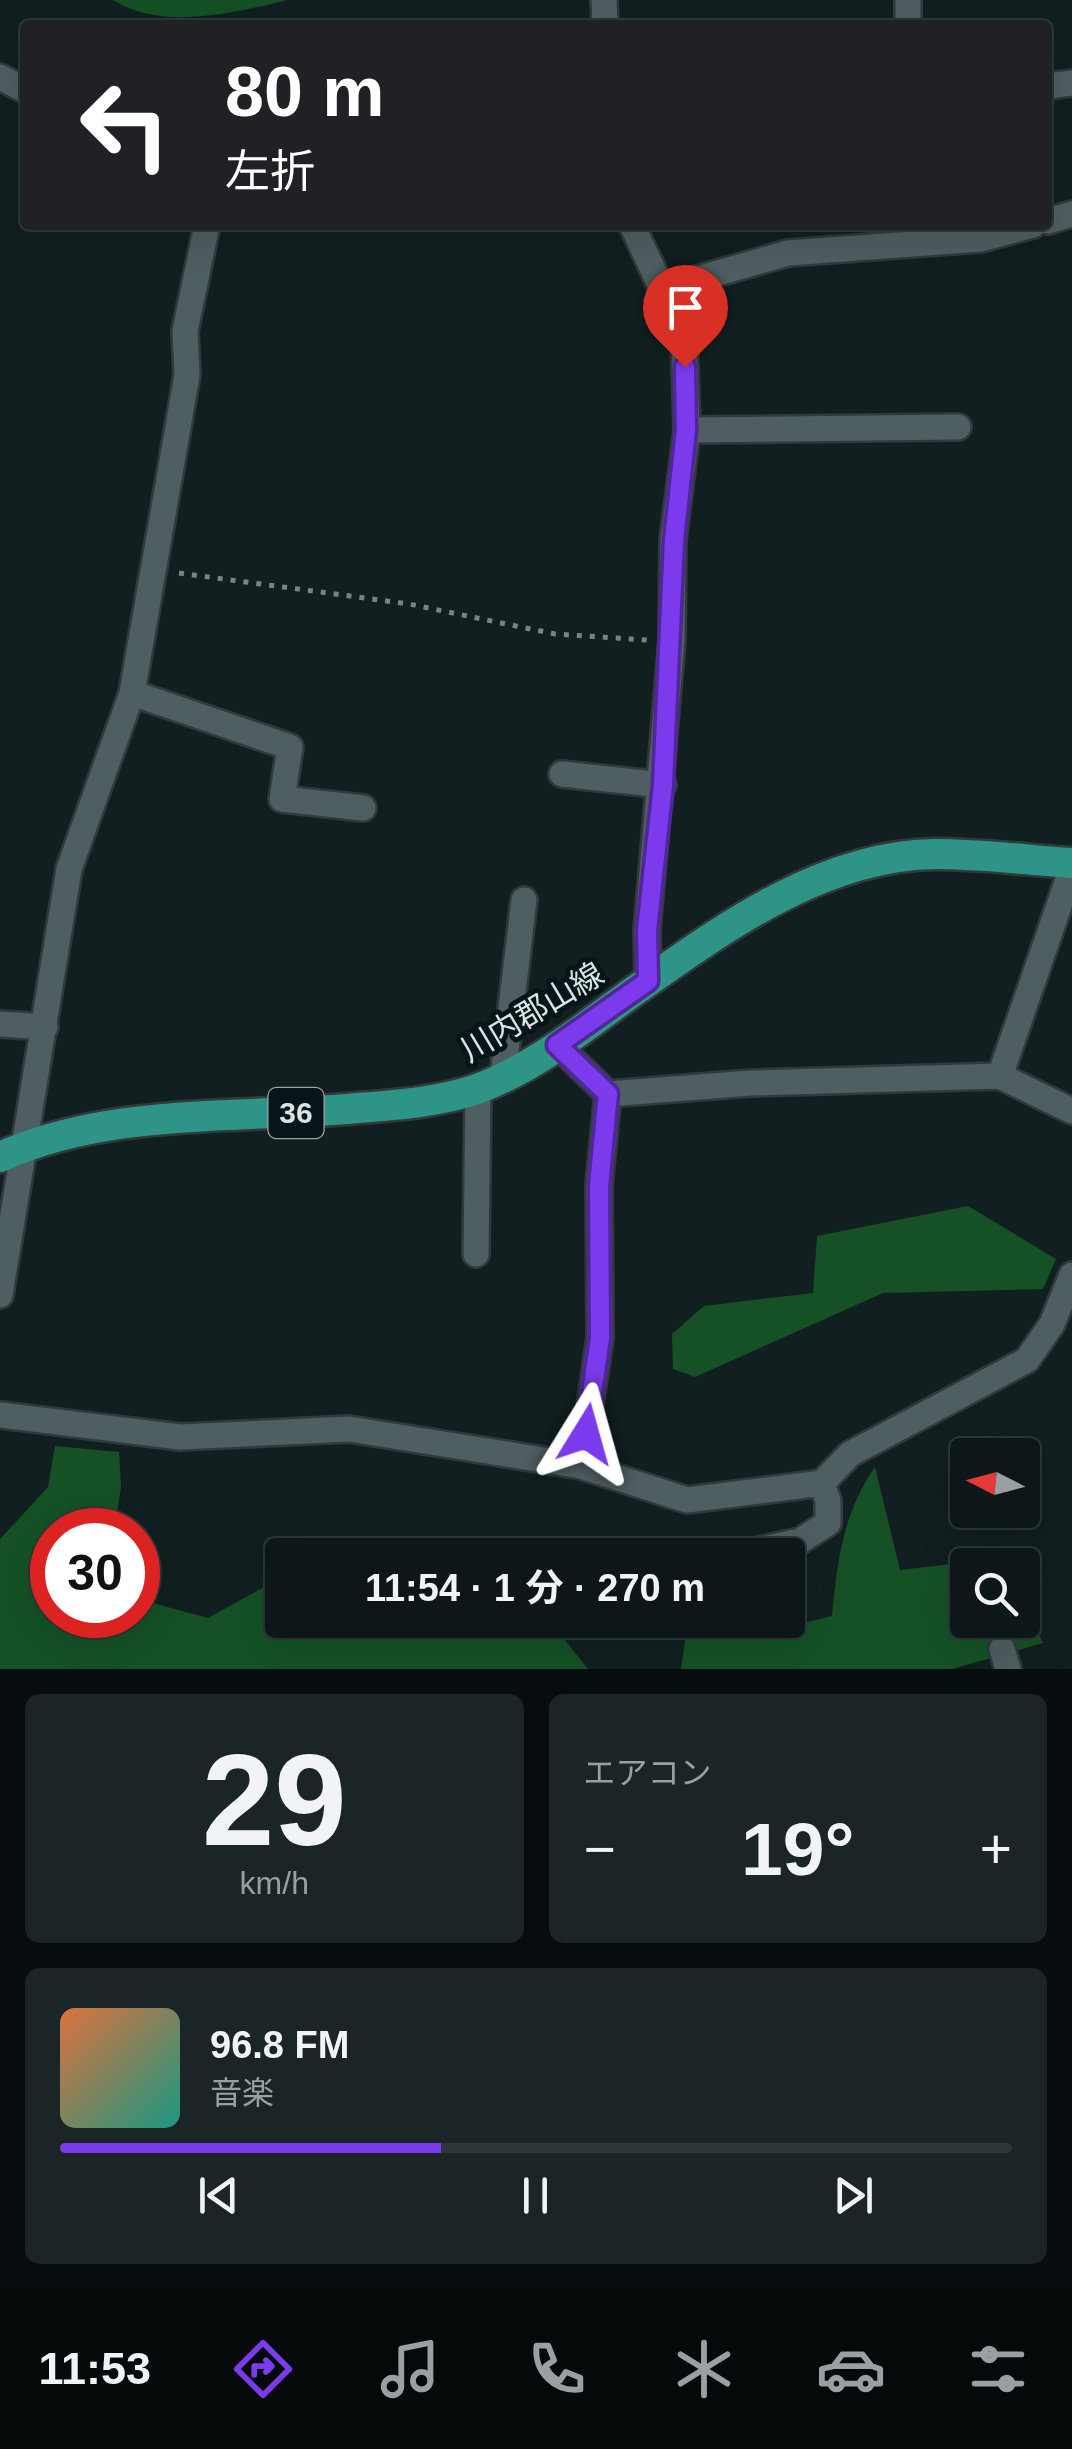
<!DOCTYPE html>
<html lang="ja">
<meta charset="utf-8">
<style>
:root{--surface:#0d1719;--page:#1b2426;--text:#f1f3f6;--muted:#9a9fa2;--line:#2d3638;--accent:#7c3aed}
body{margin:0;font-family:Arial,"Noto Sans JP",sans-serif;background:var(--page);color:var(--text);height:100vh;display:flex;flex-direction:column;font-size:38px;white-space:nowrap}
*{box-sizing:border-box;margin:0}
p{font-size:32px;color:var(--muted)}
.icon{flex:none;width:55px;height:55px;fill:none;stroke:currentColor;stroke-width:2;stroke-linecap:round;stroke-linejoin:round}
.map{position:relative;height:1669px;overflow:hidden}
.details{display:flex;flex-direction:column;gap:25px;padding:25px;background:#070d0e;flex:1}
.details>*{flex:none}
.hud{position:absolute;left:20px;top:20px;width:1032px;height:210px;border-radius:10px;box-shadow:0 10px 40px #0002,0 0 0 2px var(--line);background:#202124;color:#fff;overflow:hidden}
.needle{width:65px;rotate:276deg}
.controls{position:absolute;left:950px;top:1438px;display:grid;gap:20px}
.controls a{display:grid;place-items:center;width:90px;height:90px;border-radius:10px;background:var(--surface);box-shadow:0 10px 40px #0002,0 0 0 2px var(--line);font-size:50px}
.speed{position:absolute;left:30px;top:1508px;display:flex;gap:20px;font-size:50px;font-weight:700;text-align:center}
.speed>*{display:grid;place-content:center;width:130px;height:130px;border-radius:50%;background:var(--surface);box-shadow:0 10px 40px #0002,0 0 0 2px var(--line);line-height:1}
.speed .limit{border:15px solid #d22;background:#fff;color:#111}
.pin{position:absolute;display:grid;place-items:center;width:85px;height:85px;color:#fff;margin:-102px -42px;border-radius:50% 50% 50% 0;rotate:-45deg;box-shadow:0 0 10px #0007}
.pin .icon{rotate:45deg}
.me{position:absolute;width:110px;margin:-55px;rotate:8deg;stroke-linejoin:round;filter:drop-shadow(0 0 8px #0008)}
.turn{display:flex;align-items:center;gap:35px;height:210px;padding:0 40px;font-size:45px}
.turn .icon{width:130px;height:130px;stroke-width:2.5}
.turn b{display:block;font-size:70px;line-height:85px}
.big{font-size:75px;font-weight:700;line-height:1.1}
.details .tile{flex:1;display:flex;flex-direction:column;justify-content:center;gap:15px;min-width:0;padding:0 35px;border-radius:15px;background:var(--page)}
.details .dial{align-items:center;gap:0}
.dial b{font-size:130px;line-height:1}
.song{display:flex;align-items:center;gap:30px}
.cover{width:120px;height:120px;border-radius:15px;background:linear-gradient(135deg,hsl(20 70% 55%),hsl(170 70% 35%))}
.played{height:10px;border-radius:5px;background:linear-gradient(90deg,var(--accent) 40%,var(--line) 40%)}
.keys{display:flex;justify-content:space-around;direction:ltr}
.heat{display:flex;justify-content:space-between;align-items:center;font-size:55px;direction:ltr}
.details .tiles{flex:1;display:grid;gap:25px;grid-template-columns:1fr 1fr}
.tile:last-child{grid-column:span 2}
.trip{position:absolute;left:265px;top:1538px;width:540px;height:100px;border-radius:10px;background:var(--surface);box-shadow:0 10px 40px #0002,0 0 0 2px var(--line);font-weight:700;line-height:100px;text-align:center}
.menu{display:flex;height:160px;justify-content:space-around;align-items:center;background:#05090a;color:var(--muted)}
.menu .icon{width:70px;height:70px}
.menu .on{color:var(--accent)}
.menu b{font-size:45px;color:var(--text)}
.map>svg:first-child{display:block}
.forest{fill:#155125}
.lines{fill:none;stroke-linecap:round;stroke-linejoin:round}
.street-casing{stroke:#31393b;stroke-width:30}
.primary-casing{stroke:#31393b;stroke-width:35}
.path{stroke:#788385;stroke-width:5;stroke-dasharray:5 8;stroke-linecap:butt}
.street{stroke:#4f5e61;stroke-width:25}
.primary{stroke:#2d9487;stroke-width:30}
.route-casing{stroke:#51269a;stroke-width:25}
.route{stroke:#7c3aed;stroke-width:18}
.labels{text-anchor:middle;stroke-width:10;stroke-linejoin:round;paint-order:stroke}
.shield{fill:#081518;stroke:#9ba5a7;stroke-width:2.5}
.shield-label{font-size:30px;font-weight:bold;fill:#dae3e4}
.street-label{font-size:32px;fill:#dae3e4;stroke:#081518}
</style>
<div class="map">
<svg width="1072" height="1669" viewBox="0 0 1072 1669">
<rect width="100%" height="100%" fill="#111f21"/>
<path class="forest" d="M113 0H287C234 13 162 31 113 0Z
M968 1206 1056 1259 1043 1289 883 1293 695 1377 673 1369 672 1334 704 1306 813 1293 817 1236Z
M55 1446 119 1452 121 1487 114 1530H52V1615H138V1599L208 1618 282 1577V1620H549L588 1669H0V1539L48 1487Z
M875 1467 900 1570 1002 1558 1005 1565H968V1620H1022L1023 1601 1043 1643 952 1669H681L686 1633 776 1630 832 1616C837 1562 843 1513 875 1467Z"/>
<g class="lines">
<defs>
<path id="street" d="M604 0 605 25
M908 0V25
M0 77 25 90
M1048 86 1072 83
M1048 221 1072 214
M632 225 684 336 687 430 673 540 672 641 647 930 648 981
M662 289 788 253 981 239 1033 225
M687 430 958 427
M132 693 290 747 282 799 363 808
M562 774 663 785
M0 1024 45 1027
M557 1045 608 1094 751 1083 1000 1076 1072 1111
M503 1075 524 900
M1000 1076 1072 868
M476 1254 478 1088
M0 1295 69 869 132 693 187 375 185 331 207 225
M0 1415 180 1437 349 1429 581 1466 600 1338 599 1185 608 1094
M581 1466 687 1500 822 1483 850 1454 1027 1360 1052 1324 1072 1275
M759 1550 800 1541 828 1523V1501L822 1483
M1002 1649 1008 1669"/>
<path id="primary" d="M0 1157C111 1107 239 1119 358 1108 397 1105 439 1102 477 1089 535 1068 588 1024 637 989 725 927 824 855 936 854 981 854 1027 860 1072 863"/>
</defs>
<use href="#street" class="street-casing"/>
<use href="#primary" class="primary-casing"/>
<path class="path" d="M179 573 409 604 555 634 647 640"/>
<use href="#street" class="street"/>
<use href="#primary" class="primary"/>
</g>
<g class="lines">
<defs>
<path id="route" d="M586 1434 600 1338 599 1186 608 1094 557 1045 648 981 647 930 663 785 674 540 686 430 685 367"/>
</defs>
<use href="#route" class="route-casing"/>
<use href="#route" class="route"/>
</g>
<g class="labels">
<rect class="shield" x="268.5" y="1088" width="55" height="50" rx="8"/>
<g class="shield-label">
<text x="296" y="1123">36</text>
</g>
<g class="street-label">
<text transform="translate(532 1012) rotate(-31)" y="11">川内郡山線</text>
</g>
</g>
</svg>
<div class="controls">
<a><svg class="needle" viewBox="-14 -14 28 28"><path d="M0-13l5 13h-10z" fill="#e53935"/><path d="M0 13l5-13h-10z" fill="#9a9fa2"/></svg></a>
<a><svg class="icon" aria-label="search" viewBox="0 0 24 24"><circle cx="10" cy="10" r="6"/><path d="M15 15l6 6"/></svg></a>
</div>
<div class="speed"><div class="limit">30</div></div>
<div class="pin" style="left:685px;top:367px;background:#d93025"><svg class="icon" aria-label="arrive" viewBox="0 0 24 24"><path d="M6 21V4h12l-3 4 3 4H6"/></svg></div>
<svg class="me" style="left:586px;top:1434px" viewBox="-20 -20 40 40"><path d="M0-17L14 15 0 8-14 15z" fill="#7c3aed" stroke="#fff" stroke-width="4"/></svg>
<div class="trip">11:54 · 1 分 · 270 m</div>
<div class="hud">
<div class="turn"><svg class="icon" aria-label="left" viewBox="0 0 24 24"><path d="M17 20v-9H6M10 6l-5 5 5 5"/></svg><div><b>80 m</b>左折</div></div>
</div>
</div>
<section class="details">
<div class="tiles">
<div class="tile dial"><b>29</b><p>km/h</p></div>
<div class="tile"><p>エアコン</p>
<div class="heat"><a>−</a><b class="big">19°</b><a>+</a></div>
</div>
<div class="tile">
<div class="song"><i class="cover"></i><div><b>96.8 FM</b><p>音楽</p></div></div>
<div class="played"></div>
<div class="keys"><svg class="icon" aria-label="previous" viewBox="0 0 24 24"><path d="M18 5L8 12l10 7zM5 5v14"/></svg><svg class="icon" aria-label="pause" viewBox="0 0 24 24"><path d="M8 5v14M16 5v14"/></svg><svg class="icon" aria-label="next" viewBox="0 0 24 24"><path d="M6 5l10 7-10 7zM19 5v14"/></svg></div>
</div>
</div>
</section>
<nav class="menu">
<b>11:53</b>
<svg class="icon on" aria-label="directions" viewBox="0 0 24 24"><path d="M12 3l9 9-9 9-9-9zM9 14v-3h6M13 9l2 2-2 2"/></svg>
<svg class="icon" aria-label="music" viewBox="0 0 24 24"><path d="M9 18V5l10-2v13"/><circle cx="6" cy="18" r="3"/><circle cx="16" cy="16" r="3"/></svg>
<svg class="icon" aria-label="phone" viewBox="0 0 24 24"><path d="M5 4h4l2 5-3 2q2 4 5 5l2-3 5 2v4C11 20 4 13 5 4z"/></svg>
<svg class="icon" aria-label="climate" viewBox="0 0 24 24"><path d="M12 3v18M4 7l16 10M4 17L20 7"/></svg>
<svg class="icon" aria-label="car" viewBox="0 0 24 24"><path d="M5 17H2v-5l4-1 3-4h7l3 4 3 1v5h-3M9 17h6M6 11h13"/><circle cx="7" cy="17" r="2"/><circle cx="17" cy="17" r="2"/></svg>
<svg class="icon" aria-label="filters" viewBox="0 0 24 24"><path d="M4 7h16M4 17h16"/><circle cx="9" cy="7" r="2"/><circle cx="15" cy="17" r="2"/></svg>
</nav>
